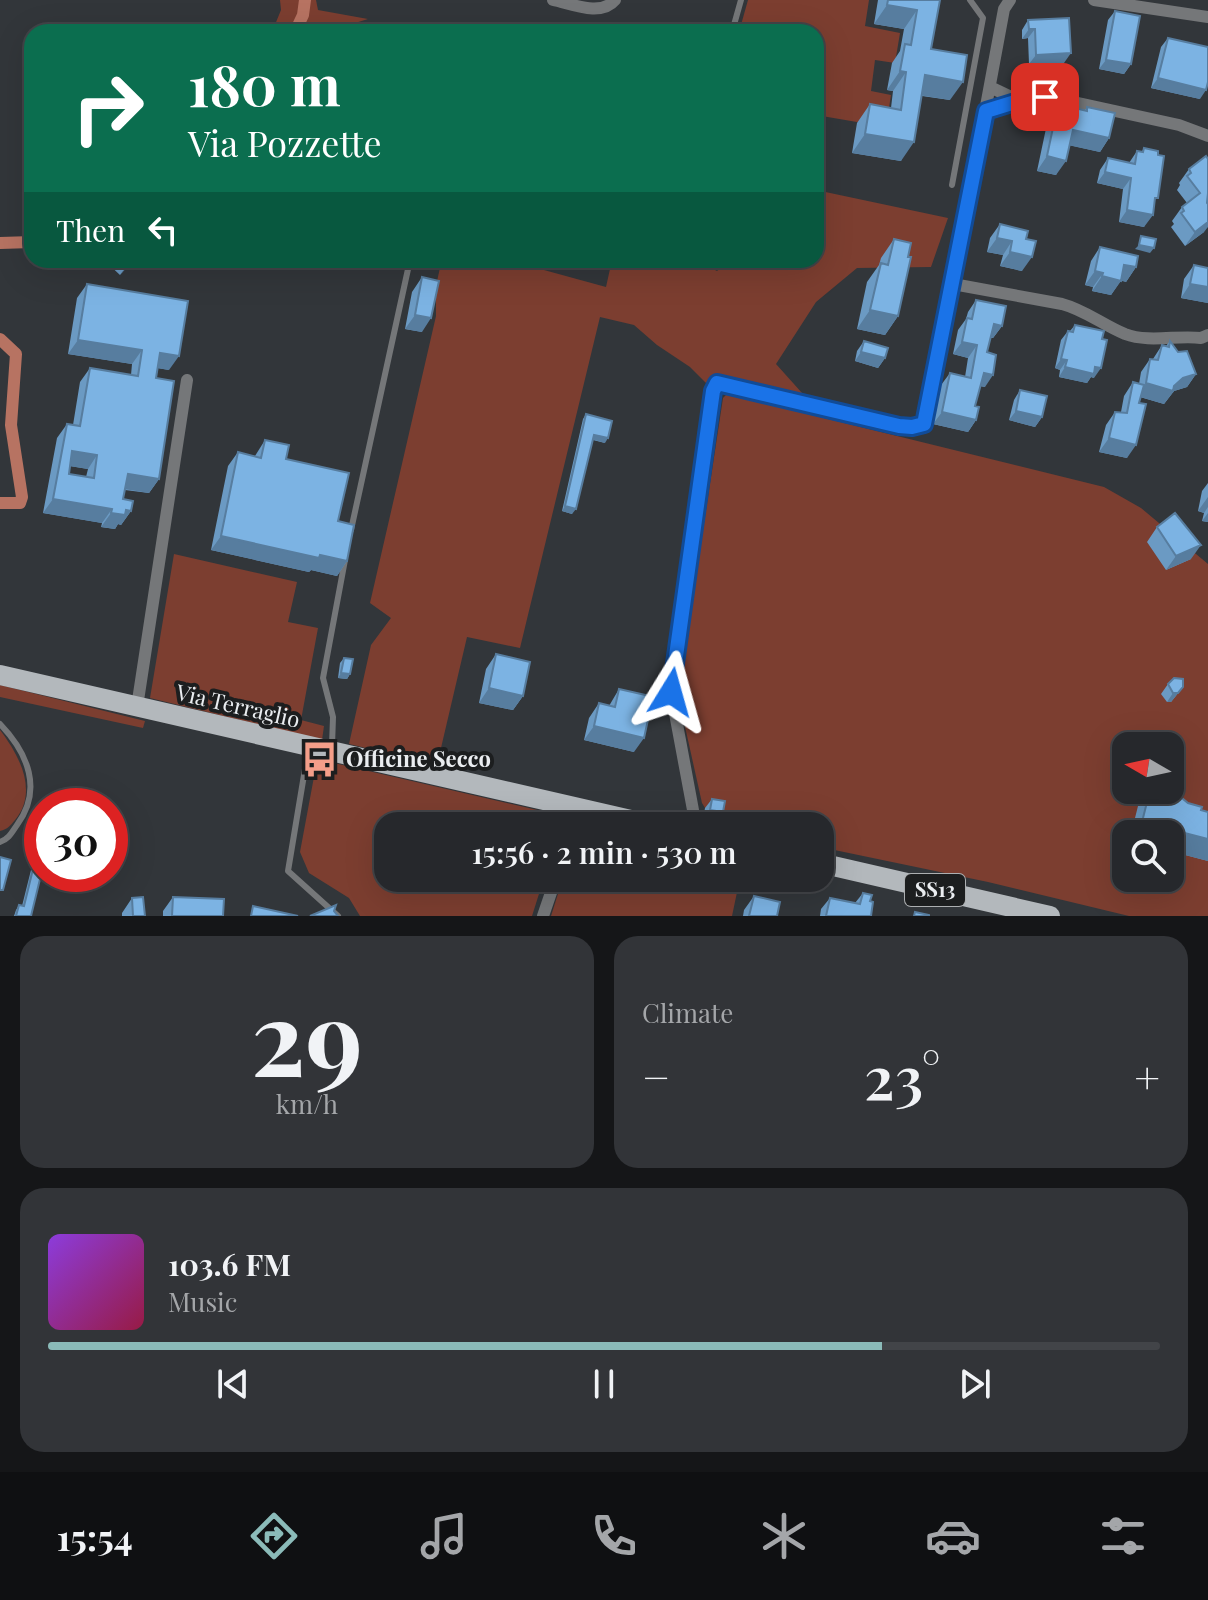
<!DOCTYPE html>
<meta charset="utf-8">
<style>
:root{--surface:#26282c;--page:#323438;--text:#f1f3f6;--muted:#a4a6a9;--line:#424448;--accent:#8bbbb9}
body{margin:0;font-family:"Playfair Display",serif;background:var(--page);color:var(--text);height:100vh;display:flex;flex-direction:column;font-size:30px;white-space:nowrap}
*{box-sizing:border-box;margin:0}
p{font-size:26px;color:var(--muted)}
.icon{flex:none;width:44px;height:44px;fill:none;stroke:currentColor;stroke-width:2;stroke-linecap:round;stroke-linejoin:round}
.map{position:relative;height:916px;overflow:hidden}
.drawer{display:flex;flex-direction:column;gap:20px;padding:20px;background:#151618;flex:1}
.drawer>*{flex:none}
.banner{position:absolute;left:24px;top:24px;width:800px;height:244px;border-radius:24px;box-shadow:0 8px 32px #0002,0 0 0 2px var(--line);background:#0b6e4f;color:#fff;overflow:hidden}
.needle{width:52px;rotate:279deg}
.buttons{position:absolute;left:1112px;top:732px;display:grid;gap:16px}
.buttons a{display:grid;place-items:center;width:72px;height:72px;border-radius:16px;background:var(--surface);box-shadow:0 8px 32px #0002,0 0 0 2px var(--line);font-size:40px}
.speed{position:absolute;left:24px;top:788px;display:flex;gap:16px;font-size:40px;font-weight:700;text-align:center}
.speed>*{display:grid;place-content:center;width:104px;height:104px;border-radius:50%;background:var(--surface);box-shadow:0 8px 32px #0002,0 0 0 2px var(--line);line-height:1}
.speed .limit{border:12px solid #d22;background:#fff;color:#111}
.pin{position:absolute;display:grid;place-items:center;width:68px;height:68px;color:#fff;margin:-34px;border-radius:16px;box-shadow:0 4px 12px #0006}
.me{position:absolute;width:88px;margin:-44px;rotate:8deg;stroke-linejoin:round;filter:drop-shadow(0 0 6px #0008)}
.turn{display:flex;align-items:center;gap:28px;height:168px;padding:0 32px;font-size:36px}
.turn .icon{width:104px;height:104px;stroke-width:2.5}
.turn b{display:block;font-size:56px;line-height:68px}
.then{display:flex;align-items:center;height:76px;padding:0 32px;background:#0003;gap:16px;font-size:30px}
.big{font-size:60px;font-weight:600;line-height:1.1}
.drawer .card{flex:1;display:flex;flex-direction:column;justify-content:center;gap:12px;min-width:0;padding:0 28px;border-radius:24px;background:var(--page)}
.drawer .dial{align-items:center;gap:0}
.dial b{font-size:104px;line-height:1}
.song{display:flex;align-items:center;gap:24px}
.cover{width:96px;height:96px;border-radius:12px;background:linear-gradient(135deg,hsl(270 70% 55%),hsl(340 70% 35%))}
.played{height:8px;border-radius:4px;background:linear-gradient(90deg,var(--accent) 75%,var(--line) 75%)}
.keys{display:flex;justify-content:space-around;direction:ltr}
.heat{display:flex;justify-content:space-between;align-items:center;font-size:44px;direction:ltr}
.drawer .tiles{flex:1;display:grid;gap:20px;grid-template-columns:1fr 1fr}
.card:last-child{grid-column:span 2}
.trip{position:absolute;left:374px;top:812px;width:460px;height:80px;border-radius:24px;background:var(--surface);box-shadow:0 8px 32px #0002,0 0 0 2px var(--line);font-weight:600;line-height:80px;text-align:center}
.menu{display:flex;height:128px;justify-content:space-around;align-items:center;background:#0f1012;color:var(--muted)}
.menu .icon{width:56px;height:56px}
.menu .on{color:var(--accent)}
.menu b{font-size:36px;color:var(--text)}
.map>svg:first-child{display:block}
.green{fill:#7c3e30;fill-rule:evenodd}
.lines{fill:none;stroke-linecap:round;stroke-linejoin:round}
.canal{stroke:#b77362;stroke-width:12}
.service{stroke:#757779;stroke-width:6}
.minor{stroke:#757779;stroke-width:12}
.primary{stroke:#b3b8bc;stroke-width:20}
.wall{fill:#6b9ac3;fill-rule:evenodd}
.shaded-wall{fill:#577d9f}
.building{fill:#7cb3e3;stroke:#577d9f;stroke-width:2;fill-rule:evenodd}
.route-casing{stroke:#114b97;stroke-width:20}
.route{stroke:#1a73e8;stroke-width:14}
.labels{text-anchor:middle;stroke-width:8;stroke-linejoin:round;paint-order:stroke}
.shield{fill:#1c1e1f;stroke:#acafb1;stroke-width:2}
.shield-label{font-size:20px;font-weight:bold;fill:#eaedf0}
.street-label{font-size:22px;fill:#eaedf0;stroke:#1c1e1f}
.poi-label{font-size:22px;font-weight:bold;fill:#eaedf0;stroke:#1c1e1f;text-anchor:start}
</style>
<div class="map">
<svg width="1208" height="916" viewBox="0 0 1208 916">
<rect width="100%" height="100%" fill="#32363a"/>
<path class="green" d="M280 0H316L318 10 368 19 326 32H272L281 10Z
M748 0H869L865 26 900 33 895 63 875 60 871 91 891 95 886 127 816 115V32H739Z
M816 190 948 218 931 267 857 268 816 302 776 364 811 403 742 387 706 383 690 367 657 345 634 325 600 317 520 648 467 637 437 765 349 744 371 645 391 618 370 603 436 316V286L441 263 522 264 606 287 612 260H695L717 271 730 260H816Z
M727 394 1104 487 1141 508 1208 564V916H1129L988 882 820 847V826H716L702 803 678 695 723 398ZM1126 746H1170V790H1126ZM1126 834H1170V878H1126Z
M174 554 297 582 288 622 318 628 301 720 324 726 322 740 150 698Z
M0 685 145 721 143 728 0 697Z
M0 730C19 755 39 791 15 820 10 826 8 829 0 831Z
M321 760 546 812 543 826H388V878H544L532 916H360L349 898 309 873 300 852 316 766Z
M563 815 611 826H559V818Z
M563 878H740L732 916H551Z"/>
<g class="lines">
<path class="canal" d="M295 32 303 15 305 0
M0 243 32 242
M0 339 16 354 11 425 22 497 20 503H0"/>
<path class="service" d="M391 32H400
M732 32 741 0
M952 185 983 18 970 0
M351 530 410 260
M0 724C28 753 43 790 17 825 12 832 9 839 0 842
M332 746 333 717 323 678 345 560
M308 751 288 871 338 916"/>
<path class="minor" d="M553 0C572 4 601 17 615 0
M1094 0 1208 17
M990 87 1011 97 1060 99 1179 125 1208 136
M986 111 1025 99
M953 284 1062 304C1085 310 1103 325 1125 334 1149 343 1177 335 1201 338L1208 335
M137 707 187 380
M553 826 551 823 555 803
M693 826V810L671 692 713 391 717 383 899 426 912 427 924 424 953 284 1004 9 1010 0
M543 916 556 878"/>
<path class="primary" d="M0 675 657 826
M820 863 1050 916"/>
</g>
<path class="wall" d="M878 0H940L931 49 950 100 922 96 901 161 852 153 857 123 870 104 891 108 893 91 887 90 892 63 900 51 904 29 874 24Z
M1115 11 1131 64 1124 74 1099 69 1108 20Z
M1028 20 1064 63 1029 64 1028 38 1022 39V30Z
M1168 38 1200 99 1151 88 1161 47Z
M1058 104 1085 110 1087 107 1109 138 1100 152 1069 145 1056 175 1037 171 1048 119Z
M1144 148 1154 203 1144 227 1119 222 1123 189 1097 183 1100 170 1108 158 1129 163 1137 151 1142 152Z
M1208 159V198L1204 232 1185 246 1171 227 1174 224 1172 221 1182 207 1187 203 1177 190 1180 185 1179 183 1189 169Z
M1000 224 1028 231 1022 271 1000 266 1003 255 987 252 990 238Z
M894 239 898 316 885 335 857 329 867 282 879 265 881 258Z
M1100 247 1136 267 1126 282 1121 280 1111 295 1092 291 1093 287 1085 285 1091 261Z
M104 260H132L120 275Z
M1194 265 1208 268V303L1181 298 1184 279Z
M422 277V332L405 329 412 292Z
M87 284 169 370 158 368 156 378 159 479 149 493 125 490 123 499 131 511 121 525 118 524 115 529 101 527 102 523 43 513 57 438 67 424 73 425 80 382 90 368 131 375 132 364 68 354 77 298ZM70 466 88 469 86 477 69 474Z
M976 300 1002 326 993 338H990L987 352 985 387 980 386 975 406 976 420 968 432 933 424 941 385 950 373 965 377 968 358 953 354 958 330 966 319 968 312Z
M1075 325 1094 378 1091 377 1087 383 1059 377 1060 370 1055 368 1061 340 1068 331H1070Z
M864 341 885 358 878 368 855 361 857 351Z
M1170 341 1196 374 1187 387 1174 391 1164 404 1140 397 1127 458 1099 452 1106 425 1115 412H1121L1124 396 1133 382 1139 384 1141 372 1150 359H1153L1162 345 1166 346Z
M1020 390 1042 417 1035 427 1009 420 1014 400Z
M586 414 605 443 593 440 572 514 562 511 583 419Z
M265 440 286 459 338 521 347 561 337 576 311 570 309 572 211 550 228 466 238 452 255 456Z
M1208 483V522L1202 521 1204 513 1198 511 1202 491Z
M1157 527 1191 559 1166 570 1147 542Z
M496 654 523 696 513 710 479 703 486 669Z
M344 658 350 674 347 679 338 678 340 663Z
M1168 684 1183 687 1171 702H1167L1161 694Z
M619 689 634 752 584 740 589 718 599 703 609 706Z
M1142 790H1167V791L1201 810 1208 812V861L1170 851V834H1131Z
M712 799 716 822 703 819 705 808Z
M34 865 31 916H14L16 910 19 905 22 906 31 870Z
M863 893 870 901 871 916H820L821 909 830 898 855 903Z
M754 896 777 916H743L744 910Z
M173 897 223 916H163V911Z
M132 898 145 916H122V913Z"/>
<path class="shaded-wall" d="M887 5 917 10 904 29 874 24Z
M1029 29H1035L1028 38 1022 39Z
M1071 53 1064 63 1029 64 1036 55Z
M1106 60 1131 64 1124 74 1099 69Z
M900 71 906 72 893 91 887 90Z
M925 75 963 82 950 100 912 94Z
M1158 78 1206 90 1200 99 1151 88Z
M1073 130 1109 138 1100 152 1063 144Z
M865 134 914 142 901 161 852 153Z
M1047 156 1066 161 1056 175 1037 171Z
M1105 172 1131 178 1123 189 1097 183Z
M29 209 32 210V217L26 214Z
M1127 210 1153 215 1144 227 1119 222Z
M1208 221V227L1204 232 1185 246 1195 232Z
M997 238 1012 241 1003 255 987 252Z
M1139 245 1154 248 1150 253 1135 249Z
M1010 252 1032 257 1022 271 1000 266Z
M132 260 130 264 120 275 130 261Z
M708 260H760L754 268Z
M1124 265 1136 267 1126 282 1114 279Z
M1095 271 1103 273 1093 287 1085 285Z
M1102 276 1121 281 1111 295 1092 291Z
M1190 284 1208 287V303L1181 298Z
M870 310 898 316 885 335 857 329Z
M415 315 431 318 422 332 405 329Z
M994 324 1002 326 993 338 985 336Z
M78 340 142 350 132 364 68 354Z
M962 342 977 345 968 358 953 354Z
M861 352 885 358 878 368 855 361Z
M160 353 179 356 169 370 150 367Z
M1061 359 1067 360 1060 370 1055 368Z
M1065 367H1095L1101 368 1094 378 1091 377 1087 383 1059 377Z
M984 373 993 375 985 387 975 385Z
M1196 374 1187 387 1174 391 1164 404 1137 396 1146 383 1174 386 1183 378Z
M1016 411 1042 417 1035 427 1009 420Z
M942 412 976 420 968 432 933 424Z
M594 435 608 438 605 443 591 439Z
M1109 438 1136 445 1127 458 1099 452Z
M72 451 97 455 88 469 63 465Z
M128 474 159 479 149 493 118 488Z
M1208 497V507L1204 513 1198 511Z
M53 499 112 509 102 523 43 513Z
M565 506 576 509 572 514 562 511Z
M126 510 131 511 121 525 118 524 115 529 101 527 111 513Z
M1208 513V522L1202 521Z
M221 536 320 555 347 561 337 576 311 570 309 572 211 550Z
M1201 545 1191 559 1166 570 1176 556Z
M341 673 350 674 347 679 338 678Z
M1183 687 1171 702H1167L1173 693Z
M489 688 523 696 513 710 479 703Z
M594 726 644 738 634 752 584 740Z
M710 810 723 812 716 822 703 819Z
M1142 822 1208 839V861L1170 851V834H1134Z"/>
<path class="building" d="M888 0H940L931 49 967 55 963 82 925 75 914 142 865 134 870 104 901 110 906 72 900 71 905 44 911 45 917 10 887 5Z
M1115 11 1140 16 1131 64 1106 60Z
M1069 18 1071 53 1036 55 1035 29H1029L1028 20Z
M412 24 448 32H410Z
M1168 38 1208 47V82L1206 90 1158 78Z
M1058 104 1087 111V107L1115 113 1109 138 1073 130 1066 161 1047 156Z
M1144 148 1158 151V155L1164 156 1158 198H1155L1153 215 1127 210 1131 178 1105 172 1108 158 1135 164 1137 151 1143 152Z
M1206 156 1208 159V193L1207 203 1208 204V222L1195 232 1181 213 1184 211 1182 207 1200 193 1187 176 1191 173 1189 169Z
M32 198V210L29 209Z
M1000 224 1028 231 1026 239 1036 241 1032 257 1010 252 1012 241 997 238Z
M1141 236 1156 239 1154 248 1139 245Z
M894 239 911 243 908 257H911L898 316 870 310 881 263 888 265Z
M1100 247 1138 256 1136 267 1124 265 1121 281 1102 276 1103 273 1095 271Z
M1194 265 1208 268V287L1190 284Z
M422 277 439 281 431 318 415 315Z
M87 284 188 301 179 356 160 353 156 378 174 381 159 479 128 474 123 499 133 501 131 511 126 510 125 515 111 513 112 509 53 499 67 424 80 426 90 368 138 376 142 350 78 340ZM72 451 97 455 94 478 69 474Z
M976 300 1006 306 1002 326 994 324 987 352 996 355 993 375 984 373 975 406 979 407 976 420 942 412 950 373 971 378 977 345 962 342 967 318 972 319Z
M1075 325 1104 331 1102 339 1107 340 1101 368 1095 367 1094 374 1065 367 1067 360 1061 359 1068 331 1073 332Z
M864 341 888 348 885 358 861 352Z
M1170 341 1178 352 1187 351 1196 374 1183 378 1174 386 1173 391 1146 383 1150 359 1158 360 1162 345 1169 347Z
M1133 382 1144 385 1139 403 1146 404 1136 445 1109 438 1115 412 1127 413Z
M1020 390 1047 396 1042 417 1016 411Z
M586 414 612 421 608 438 594 435 576 509 565 506Z
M265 440 289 445 286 459 349 473 338 521 354 525 347 561 320 555 319 558 221 536 238 452 261 458Z
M1175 513 1201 545 1176 556 1157 527Z
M496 654 530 662 523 696 489 688Z
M344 658 353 659 350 674 341 673Z
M1174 678 1183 679V687L1178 693H1173L1168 684Z
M619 689 650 696 645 714 649 715 644 738 594 726 599 703 615 707Z
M1164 738 1179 742 1170 778V746H1162Z
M1150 790H1167V791L1177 794 1188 803 1202 807 1201 810 1208 812V839L1142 822Z
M712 799 725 801 723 812 710 810Z
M0 857 11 860 3 890H0Z
M34 865 42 867V871L31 916H16L19 905 24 906Z
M863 893 872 895 870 901 873 902 871 916H826L830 898 860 904Z
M754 896 780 902 777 916H749Z
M143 897 145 916H133L132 898Z
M173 897 224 899 223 916H172Z
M336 905 334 911 338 916H310Z
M253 906 298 916H251Z
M915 912 929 915V916H914Z"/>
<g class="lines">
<defs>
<path id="route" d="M671 692 713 391 717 383 899 426 912 427 924 424 986 111 1028 98 1045 97"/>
</defs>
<use href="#route" class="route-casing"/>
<use href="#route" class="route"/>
</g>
<defs>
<symbol id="bus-bare" viewBox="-9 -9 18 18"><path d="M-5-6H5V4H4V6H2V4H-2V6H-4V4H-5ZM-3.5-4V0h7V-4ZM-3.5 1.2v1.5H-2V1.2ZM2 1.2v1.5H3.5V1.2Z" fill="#f49e89" stroke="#1c1e1f" stroke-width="2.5" paint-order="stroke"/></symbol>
</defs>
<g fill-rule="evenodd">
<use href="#bus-bare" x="294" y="734" width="51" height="51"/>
</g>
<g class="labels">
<rect class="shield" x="905" y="874" width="60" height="32" rx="6"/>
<g class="shield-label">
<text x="935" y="897">SS13</text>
</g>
<g class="street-label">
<text transform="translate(238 706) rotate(13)" y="8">Via Terraglio</text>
</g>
<g class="poi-label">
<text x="346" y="767">Officine Secco</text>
</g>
</g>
</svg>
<div class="buttons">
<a><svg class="needle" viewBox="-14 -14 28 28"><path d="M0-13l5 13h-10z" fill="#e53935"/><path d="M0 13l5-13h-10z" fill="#a4a6a9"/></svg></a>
<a><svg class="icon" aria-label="search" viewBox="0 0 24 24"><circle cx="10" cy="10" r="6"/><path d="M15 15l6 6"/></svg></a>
</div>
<div class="speed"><div class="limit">30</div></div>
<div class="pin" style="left:1045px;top:97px;background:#d93025"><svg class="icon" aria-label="arrive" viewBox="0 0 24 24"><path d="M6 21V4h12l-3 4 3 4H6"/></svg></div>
<svg class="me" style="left:671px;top:692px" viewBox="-20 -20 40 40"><path d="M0-17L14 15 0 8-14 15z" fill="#1a73e8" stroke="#fff" stroke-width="4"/></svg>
<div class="trip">15:56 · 2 min · 530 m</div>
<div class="banner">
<div class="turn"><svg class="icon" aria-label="right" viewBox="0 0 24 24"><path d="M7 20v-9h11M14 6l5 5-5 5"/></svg><div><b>180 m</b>Via Pozzette</div></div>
<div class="then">Then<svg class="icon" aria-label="left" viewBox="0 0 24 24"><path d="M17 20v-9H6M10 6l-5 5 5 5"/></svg></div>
</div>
</div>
<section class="drawer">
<div class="tiles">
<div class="card dial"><b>29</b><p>km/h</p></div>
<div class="card"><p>Climate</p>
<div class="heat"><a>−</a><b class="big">23°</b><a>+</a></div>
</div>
<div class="card">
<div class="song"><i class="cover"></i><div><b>103.6 FM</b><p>Music</p></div></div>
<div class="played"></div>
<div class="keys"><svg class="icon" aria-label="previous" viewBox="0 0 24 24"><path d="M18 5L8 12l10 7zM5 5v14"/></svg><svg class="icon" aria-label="pause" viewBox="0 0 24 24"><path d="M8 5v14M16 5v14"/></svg><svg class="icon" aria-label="next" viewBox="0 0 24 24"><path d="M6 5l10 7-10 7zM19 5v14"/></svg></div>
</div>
</div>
</section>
<nav class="menu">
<b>15:54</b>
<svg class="icon on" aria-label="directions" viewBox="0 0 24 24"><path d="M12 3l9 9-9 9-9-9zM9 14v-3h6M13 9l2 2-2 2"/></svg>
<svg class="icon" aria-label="music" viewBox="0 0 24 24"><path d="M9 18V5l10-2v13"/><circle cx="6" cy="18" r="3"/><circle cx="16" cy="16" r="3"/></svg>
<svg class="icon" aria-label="phone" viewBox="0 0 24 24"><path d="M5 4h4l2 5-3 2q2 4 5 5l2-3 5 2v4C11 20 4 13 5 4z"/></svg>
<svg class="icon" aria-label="climate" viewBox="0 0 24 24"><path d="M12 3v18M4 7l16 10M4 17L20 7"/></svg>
<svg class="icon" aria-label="car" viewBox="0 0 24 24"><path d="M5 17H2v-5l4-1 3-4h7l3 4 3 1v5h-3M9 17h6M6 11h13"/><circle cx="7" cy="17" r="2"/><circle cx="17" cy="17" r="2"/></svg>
<svg class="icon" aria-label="filters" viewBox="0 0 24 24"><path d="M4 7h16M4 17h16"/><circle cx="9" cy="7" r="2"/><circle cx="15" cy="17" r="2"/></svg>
</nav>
